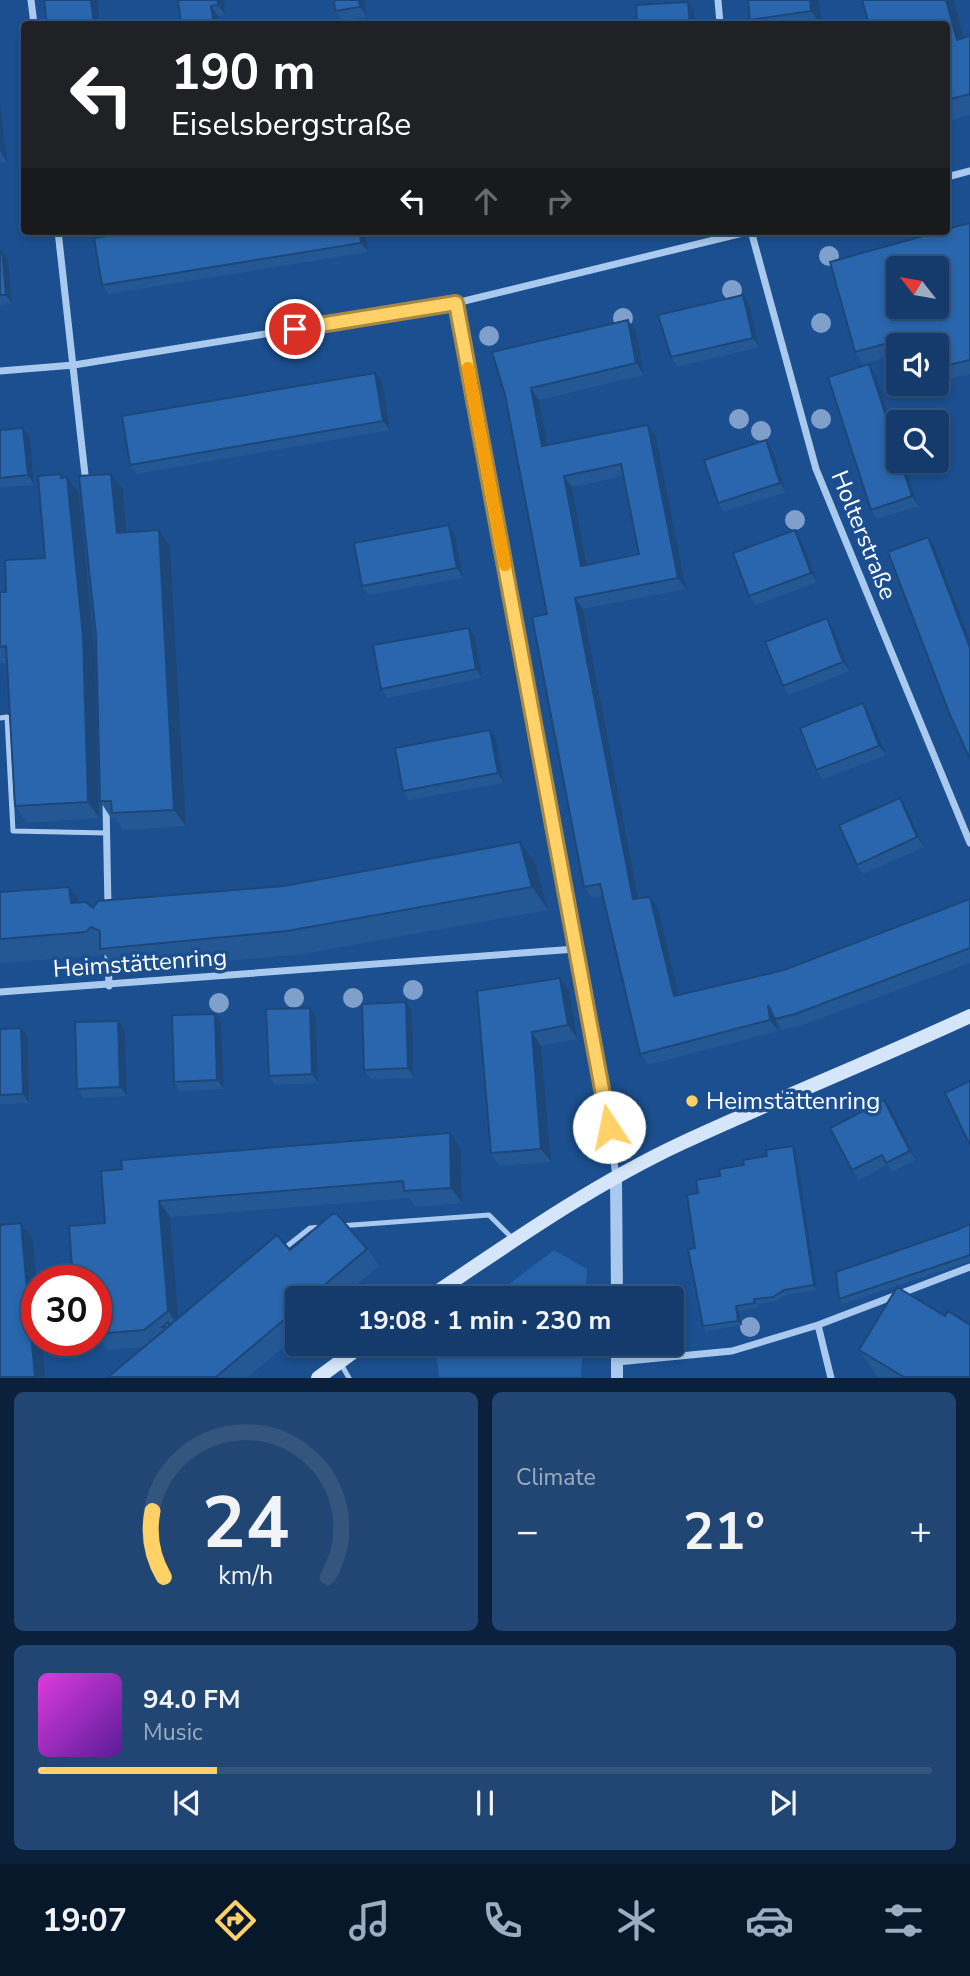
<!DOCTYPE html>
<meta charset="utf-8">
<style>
:root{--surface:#143b6b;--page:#214673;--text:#f1f3f6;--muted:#9dadc1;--line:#33557e;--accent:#ffd166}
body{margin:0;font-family:"Nunito Sans",sans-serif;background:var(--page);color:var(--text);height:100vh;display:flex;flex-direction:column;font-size:26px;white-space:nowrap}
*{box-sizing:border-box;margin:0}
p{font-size:23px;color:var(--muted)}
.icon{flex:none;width:38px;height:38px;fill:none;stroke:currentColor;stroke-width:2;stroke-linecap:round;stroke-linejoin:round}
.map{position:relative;height:1378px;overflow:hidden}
.sheet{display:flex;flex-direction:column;gap:14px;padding:14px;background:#0b203b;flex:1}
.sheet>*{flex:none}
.guide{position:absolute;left:21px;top:21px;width:929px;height:214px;border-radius:7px;box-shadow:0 4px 10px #0003,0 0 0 2px var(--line);background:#202124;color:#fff;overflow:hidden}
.needle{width:46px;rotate:301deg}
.buttons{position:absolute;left:886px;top:256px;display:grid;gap:14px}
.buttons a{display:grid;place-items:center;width:63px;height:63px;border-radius:7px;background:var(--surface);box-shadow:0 4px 10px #0003,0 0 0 2px var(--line);font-size:35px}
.speed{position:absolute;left:21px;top:1265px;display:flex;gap:14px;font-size:35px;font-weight:700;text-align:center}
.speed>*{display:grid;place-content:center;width:91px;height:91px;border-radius:50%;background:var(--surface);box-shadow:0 4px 10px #0003,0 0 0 2px var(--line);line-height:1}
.speed .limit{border:10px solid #d22;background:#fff;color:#111}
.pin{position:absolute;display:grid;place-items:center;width:60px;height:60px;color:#fff;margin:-30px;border:4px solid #fff;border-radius:50%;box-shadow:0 2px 7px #0007}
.me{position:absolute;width:77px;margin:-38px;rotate:349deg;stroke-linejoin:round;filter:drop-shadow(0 0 5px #0008)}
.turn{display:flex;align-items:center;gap:24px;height:147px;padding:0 35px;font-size:32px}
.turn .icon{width:91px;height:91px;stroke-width:2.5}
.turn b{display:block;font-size:49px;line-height:60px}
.lanes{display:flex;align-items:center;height:66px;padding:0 35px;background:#0003;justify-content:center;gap:35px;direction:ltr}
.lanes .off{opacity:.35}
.big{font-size:52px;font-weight:700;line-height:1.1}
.sheet .widget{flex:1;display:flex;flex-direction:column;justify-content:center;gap:10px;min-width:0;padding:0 24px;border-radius:10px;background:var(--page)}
.sheet .dial{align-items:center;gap:0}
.dial svg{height:182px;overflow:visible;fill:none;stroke:var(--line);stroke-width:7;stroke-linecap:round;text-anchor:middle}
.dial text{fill:var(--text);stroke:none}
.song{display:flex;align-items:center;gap:21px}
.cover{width:84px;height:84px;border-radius:10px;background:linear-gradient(135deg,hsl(300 70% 55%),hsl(270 70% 35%))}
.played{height:7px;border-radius:4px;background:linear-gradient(90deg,var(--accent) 20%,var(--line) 20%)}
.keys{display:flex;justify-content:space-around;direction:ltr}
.heat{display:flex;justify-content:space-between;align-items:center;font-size:38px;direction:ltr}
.sheet .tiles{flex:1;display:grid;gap:14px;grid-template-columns:1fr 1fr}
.widget:last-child{grid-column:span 2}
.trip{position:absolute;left:285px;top:1286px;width:399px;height:70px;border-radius:7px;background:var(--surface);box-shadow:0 4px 10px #0003,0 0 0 2px var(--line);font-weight:700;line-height:70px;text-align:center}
.dock{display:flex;height:112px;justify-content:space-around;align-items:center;background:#08182b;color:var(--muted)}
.dock .icon{width:49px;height:49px}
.dock .selected{color:var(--accent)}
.dock b{font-size:32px;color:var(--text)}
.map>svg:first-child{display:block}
.green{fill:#2461a8}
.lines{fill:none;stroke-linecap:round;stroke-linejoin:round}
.service{stroke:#a9c9ee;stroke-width:5}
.minor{stroke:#a9c9ee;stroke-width:7}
.tertiary{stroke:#a9c9ee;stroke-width:12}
.secondary{stroke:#d6e6fa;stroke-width:14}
.tree{fill:#7ea0ca}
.wall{fill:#245895;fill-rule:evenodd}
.shaded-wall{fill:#1d4779}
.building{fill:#2a66ad;stroke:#1d4779;stroke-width:2;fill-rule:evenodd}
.route-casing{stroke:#a68842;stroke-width:18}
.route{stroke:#ffd166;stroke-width:12}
.slow{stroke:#f59e0b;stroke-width:12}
.poi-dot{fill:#ffd166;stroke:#1b4f8f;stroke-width:2.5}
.labels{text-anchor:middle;stroke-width:7;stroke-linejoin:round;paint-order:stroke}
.street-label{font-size:24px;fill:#fff;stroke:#1b4f8f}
.poi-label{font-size:24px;fill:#fff;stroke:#1b4f8f;text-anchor:start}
</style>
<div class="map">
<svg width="970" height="1378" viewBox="0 0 970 1378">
<rect width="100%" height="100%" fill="#1b4f8f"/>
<path class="green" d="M554 1250 587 1269 585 1298H491Z
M435 1344H583L581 1377H439Z"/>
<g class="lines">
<path class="service" d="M0 718 7 717 13 831 107 833
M339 1226 489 1215 512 1238
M281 1251 310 1228 323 1227
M341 1364 349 1378"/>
<path class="minor" d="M31 0 34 24
M718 0 720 24
M947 177 970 171
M58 231 86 484
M751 231 816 469 970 843
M456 303 609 1127 616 1176
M0 371 74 365 456 303 751 231
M106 803 108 907
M108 956 109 986
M0 992 576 949
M818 1325 970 1267
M617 1362 732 1351 818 1325 831 1378"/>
<path class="tertiary" d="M616 1178 617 1298
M617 1378V1344"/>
<path class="secondary" d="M428 1298C510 1243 592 1185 682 1143 777 1099 875 1060 970 1016
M318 1378 364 1344"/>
</g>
<g class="tree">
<circle cx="829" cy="256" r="10"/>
<circle cx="732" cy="290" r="10"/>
<circle cx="623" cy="318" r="10"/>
<circle cx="821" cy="323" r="10"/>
<circle cx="489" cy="336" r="10"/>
<circle cx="739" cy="419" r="10"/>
<circle cx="821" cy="419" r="10"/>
<circle cx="761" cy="431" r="10"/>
<circle cx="795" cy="520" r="10"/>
<circle cx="413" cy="990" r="10"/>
<circle cx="294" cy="998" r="10"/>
<circle cx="353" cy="998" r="10"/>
<circle cx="219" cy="1003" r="10"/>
<circle cx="750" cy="1327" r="10"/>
</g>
<path class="wall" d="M178 0H224L225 15 218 16 219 24H181Z
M334 0H364L367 17 342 21 335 11Z
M748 0H819L822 24H753L750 20Z
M954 0 964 38 970 36V115L947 122V24Z
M0 104 7 162 0 163Z
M970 223V374L948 379 940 367 936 345H898V354L863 364 855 352Z
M137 231H365L368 252 109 294 102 285Z
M0 251H2L8 260 12 304 0 305Z
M743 295 749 304 759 347 678 367 671 357Z
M636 331 644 375 539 400 548 445 656 436 686 589 583 609 639 899 658 908 679 995 784 970 970 899V963L803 1025 783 1030 776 1021 778 1031 648 1065 640 1054 602 896 592 898 584 887 547 614 505 395ZM624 476 639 554 587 565 572 487Z
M875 373 898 443V460L918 506 877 519 871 510Z
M382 382 390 430 137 474 130 465Z
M0 430 30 437 34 485 0 487Z
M766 440 772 449 786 492 724 512 718 503Z
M61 474 79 494 95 652 99 818 27 823 15 806 7 663H0V592H6L45 558Z
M123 490 127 532 170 547 186 826 123 830 115 818H111L100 801Z
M449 525 455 534 463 578 368 595 362 586Z
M801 539 817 582 756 605 749 596Z
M469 628 475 637 482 678 388 698 381 689Z
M833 628 850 671 789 695 783 686Z
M869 713 886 755 823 779 816 770Z
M496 739 504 783 409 800 403 791Z
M906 807 924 847 863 874 857 865Z
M520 842 536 865 548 910 303 954 116 971 104 953 102 955 0 963V892L69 887 81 902 93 908 284 886Z
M560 978 569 991 577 1039 541 1046 551 1162 500 1166 491 1153 477 991Z
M406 1002 412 1011 414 1078 371 1079 364 1070Z
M316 1017 318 1083 275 1085 269 1076Z
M118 1021 125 1030 127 1096 84 1098 77 1089Z
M221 1023 224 1089 180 1091 174 1082Z
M21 1028 28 1037 29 1103 0 1104V1029Z
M891 1109 916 1160 892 1172 887 1165 859 1180 852 1170Z
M461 1149 462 1203 415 1207 409 1198 170 1217 178 1318 290 1250 367 1249 379 1266 340 1298H298V1335L248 1377H108L144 1347 107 1350 96 1335V1281L105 1223 101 1171Z
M796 1151 817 1290 787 1295 776 1301 757 1304 758 1308 739 1311 742 1325 706 1331 703 1326 695 1248 698 1193 720 1176 744 1165Z
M970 1224V1261L843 1304 839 1299Z
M945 1316 970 1377H878L859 1350Z"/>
<path class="shaded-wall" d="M91 0H97L100 24H94Z
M218 0H224L225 15 218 5Z
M359 0H364L367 17 360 7Z
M810 0H819L822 24H821L811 11Z
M946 0H954L969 58 957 40Z
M688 2 694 10 695 24H690Z
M211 6 218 16 219 24H214Z
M0 104 7 162 1 153 0 148Z
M360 231H365L368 252 361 243Z
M2 251 8 260 12 304 6 295Z
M743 295 749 304 759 347 753 338Z
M628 320 636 331 644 375 636 363Z
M869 364 875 373 898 443V453Z
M375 373 382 382 390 430 383 421Z
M531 388 539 400 550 457 542 446Z
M648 425 656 436 686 589 678 578Z
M23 428 30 437 34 485 28 475Z
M766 440 772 449 786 492 780 483Z
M900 460H903L918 506 912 496Z
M61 474 68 484 67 477 79 494 95 652 99 818 88 802Z
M111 474 123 490 128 549 117 533Z
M564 476 572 487 589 577 581 566Z
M449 525 455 534 463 578 457 568Z
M159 530 170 547 186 826 174 810Z
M795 530 801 539 817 582 811 573Z
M928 537 934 546 970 640V648Z
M575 598 583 609 641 911 633 899Z
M827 618 833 628 850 671 843 662Z
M469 628 475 637 482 678 476 669Z
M863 703 869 713 886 755 879 746Z
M490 730 496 739 504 783 498 773Z
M900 798 906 807 924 847 917 837Z
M520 842 536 865 548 910 532 887Z
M69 887 86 909 71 903Z
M650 897 658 908 682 1007 674 996Z
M560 978 569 991 577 1039 568 1025Z
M406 1002 412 1011 414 1078 408 1068Z
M768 1005 776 1021 778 1031 770 1020Z
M310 1008 316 1017 318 1083 312 1074Z
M215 1014 221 1023 224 1089 217 1080Z
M118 1021 125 1030 127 1096 120 1087Z
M21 1028 28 1037 29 1103 23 1094Z
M532 1032 541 1046 551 1162 541 1149Z
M884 1100 891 1109 916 1160 910 1151Z
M450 1133 461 1149 462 1203 451 1188Z
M793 1146 796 1151 817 1290 814 1285Z
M159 1201 170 1217 179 1326 168 1311Z
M21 1223 33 1240 37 1284V1340H42L45 1377H35Z
M736 1306 739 1311 742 1325 738 1321Z"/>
<path class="building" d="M44 0H91L94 24H47Z
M178 0H218V5L211 6 214 24H181Z
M334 0H359L360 7 335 11Z
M748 0H810L811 11 750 20Z
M862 0H946L957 40 970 36V94L947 100V24H869Z
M688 2 690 24H637L636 5Z
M970 223V360L940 367 936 355V345H933L931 336 915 339 914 336 855 352 830 262 941 231H947V229ZM898 268H936V306H898Z
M137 231H360L361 243 102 285 94 238Z
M0 251H2L6 295H0Z
M743 295 753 338 671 357 658 315Z
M628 320 636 363 531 388 542 446 648 425 678 578 575 598 633 899 650 897 674 996 784 970 970 899V948L795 1014 775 1019 768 1005 770 1020 640 1054 600 884 584 887 532 617 547 614 505 395 492 352ZM621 464 639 554 581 566 564 476Z
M869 364 898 453V460H900L912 496 871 510 828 377Z
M375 373 383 421 130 465 122 416Z
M23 428 28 475 0 478V430Z
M766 440 780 483 718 503 704 460Z
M61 474V478L67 477 83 636 88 802 15 806 6 646 0 647V592H6L5 560 45 558 38 476Z
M111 474 117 533 159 530 174 810 112 813 111 801H100L96 635 79 476Z
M449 525 457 568 362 586 354 543Z
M795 530 811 573 749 596 733 553Z
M928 537 970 648V759L950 715 888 552Z
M827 618 843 662 783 686 765 642Z
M469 628 476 669 381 689 373 645Z
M863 703 879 746 816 770 800 728Z
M490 730 498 773 403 791 395 748Z
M900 798 917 837 857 865 839 825Z
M520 842 532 887 287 931 100 949V931L91 927 86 932 0 939V892L69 887 71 903 86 902 93 908 98 901 284 886Z
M560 978 568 1025 532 1032 541 1149 491 1153 477 991Z
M406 1002 408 1068 364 1070 362 1004Z
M310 1008 312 1074 269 1076 266 1009Z
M215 1014 217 1080 174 1082 172 1015Z
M118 1021 120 1087 77 1089 75 1022Z
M21 1028 23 1094 0 1095V1029Z
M970 1081V1145L945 1093Z
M884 1100 910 1151 886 1163 882 1155 852 1170 830 1128Z
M450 1133 451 1188 404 1191 403 1181 159 1201 168 1311 144 1330 96 1334V1281H73L69 1226 105 1223 101 1171 122 1169 121 1160Z
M793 1146 814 1285 784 1290 773 1297 754 1299 755 1303 736 1306 738 1321 703 1326 688 1249 695 1248 687 1195 698 1193 696 1180 720 1176 719 1169 744 1165 743 1160 767 1156 766 1150Z
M332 1214H337L367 1249 309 1298H298V1308L216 1377H108L168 1327H162L168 1322 169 1326 277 1235 290 1250Z
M21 1223 35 1377H0V1225Z
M970 1224V1255L839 1299 836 1272 957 1230Z
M897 1287 945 1316 948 1311 970 1325V1377H904L859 1350Z"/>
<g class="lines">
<defs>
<path id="route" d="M295 329 456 303 609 1127"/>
</defs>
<use href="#route" class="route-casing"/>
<use href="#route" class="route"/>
<path class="slow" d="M468 368 505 565"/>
</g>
<circle class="poi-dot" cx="692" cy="1101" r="7"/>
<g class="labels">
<g class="street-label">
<text transform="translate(864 535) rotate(68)" y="8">Holterstraße</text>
<text transform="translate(140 963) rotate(-4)" y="8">Heimstättenring</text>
</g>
<g class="poi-label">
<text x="706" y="1109">Heimstättenring</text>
</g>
</g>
</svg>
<div class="buttons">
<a><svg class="needle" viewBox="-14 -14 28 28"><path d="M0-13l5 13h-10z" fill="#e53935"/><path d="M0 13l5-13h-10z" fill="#9dadc1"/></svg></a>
<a><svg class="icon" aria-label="sound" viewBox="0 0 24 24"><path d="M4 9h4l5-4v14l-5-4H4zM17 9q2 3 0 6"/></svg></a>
<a><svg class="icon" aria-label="search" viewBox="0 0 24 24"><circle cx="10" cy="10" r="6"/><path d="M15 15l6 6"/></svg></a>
</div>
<div class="speed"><div class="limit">30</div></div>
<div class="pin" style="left:295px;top:329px;background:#d93025"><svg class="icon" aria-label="arrive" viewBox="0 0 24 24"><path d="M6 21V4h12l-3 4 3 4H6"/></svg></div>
<svg class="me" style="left:609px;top:1127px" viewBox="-20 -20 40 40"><circle r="19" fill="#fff"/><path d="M0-13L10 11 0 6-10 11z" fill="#ffd166"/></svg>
<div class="trip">19:08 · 1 min · 230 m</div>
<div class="guide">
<div class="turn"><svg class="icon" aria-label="left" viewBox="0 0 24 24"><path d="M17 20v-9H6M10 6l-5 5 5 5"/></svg><div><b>190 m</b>Eiselsbergstraße</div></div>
<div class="lanes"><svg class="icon" aria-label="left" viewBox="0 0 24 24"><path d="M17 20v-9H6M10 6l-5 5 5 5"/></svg><svg class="icon off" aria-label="ahead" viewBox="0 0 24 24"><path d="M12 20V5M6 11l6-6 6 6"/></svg><svg class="icon off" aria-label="right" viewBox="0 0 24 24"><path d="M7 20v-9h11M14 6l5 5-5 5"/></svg></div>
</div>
</div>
<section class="sheet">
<div class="tiles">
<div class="widget dial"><svg viewBox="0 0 100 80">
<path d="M14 69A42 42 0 1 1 86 69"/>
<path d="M14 69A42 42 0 0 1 9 40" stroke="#ffd166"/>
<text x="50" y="56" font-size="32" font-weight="700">24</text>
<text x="50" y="72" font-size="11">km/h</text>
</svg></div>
<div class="widget"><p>Climate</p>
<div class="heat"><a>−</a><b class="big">21°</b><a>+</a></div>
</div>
<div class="widget">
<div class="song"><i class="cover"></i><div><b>94.0 FM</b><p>Music</p></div></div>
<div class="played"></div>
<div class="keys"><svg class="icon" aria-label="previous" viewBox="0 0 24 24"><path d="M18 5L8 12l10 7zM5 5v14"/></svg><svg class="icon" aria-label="pause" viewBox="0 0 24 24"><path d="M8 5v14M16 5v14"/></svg><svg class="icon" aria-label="next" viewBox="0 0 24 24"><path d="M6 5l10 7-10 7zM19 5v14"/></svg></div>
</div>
</div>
</section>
<nav class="dock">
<b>19:07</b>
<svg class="icon selected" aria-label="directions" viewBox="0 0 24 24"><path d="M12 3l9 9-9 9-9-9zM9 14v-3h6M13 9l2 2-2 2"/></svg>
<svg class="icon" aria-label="music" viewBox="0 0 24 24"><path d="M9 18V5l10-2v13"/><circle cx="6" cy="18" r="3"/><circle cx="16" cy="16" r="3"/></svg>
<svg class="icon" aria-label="phone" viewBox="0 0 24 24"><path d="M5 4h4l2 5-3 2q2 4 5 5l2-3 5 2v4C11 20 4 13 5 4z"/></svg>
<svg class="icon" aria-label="climate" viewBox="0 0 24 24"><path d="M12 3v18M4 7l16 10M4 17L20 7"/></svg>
<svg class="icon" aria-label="car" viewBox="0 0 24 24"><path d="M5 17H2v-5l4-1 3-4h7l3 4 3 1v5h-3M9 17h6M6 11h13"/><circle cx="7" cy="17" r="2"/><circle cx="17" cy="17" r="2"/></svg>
<svg class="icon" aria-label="filters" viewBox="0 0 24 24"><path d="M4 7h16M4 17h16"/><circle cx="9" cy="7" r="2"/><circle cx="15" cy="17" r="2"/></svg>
</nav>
